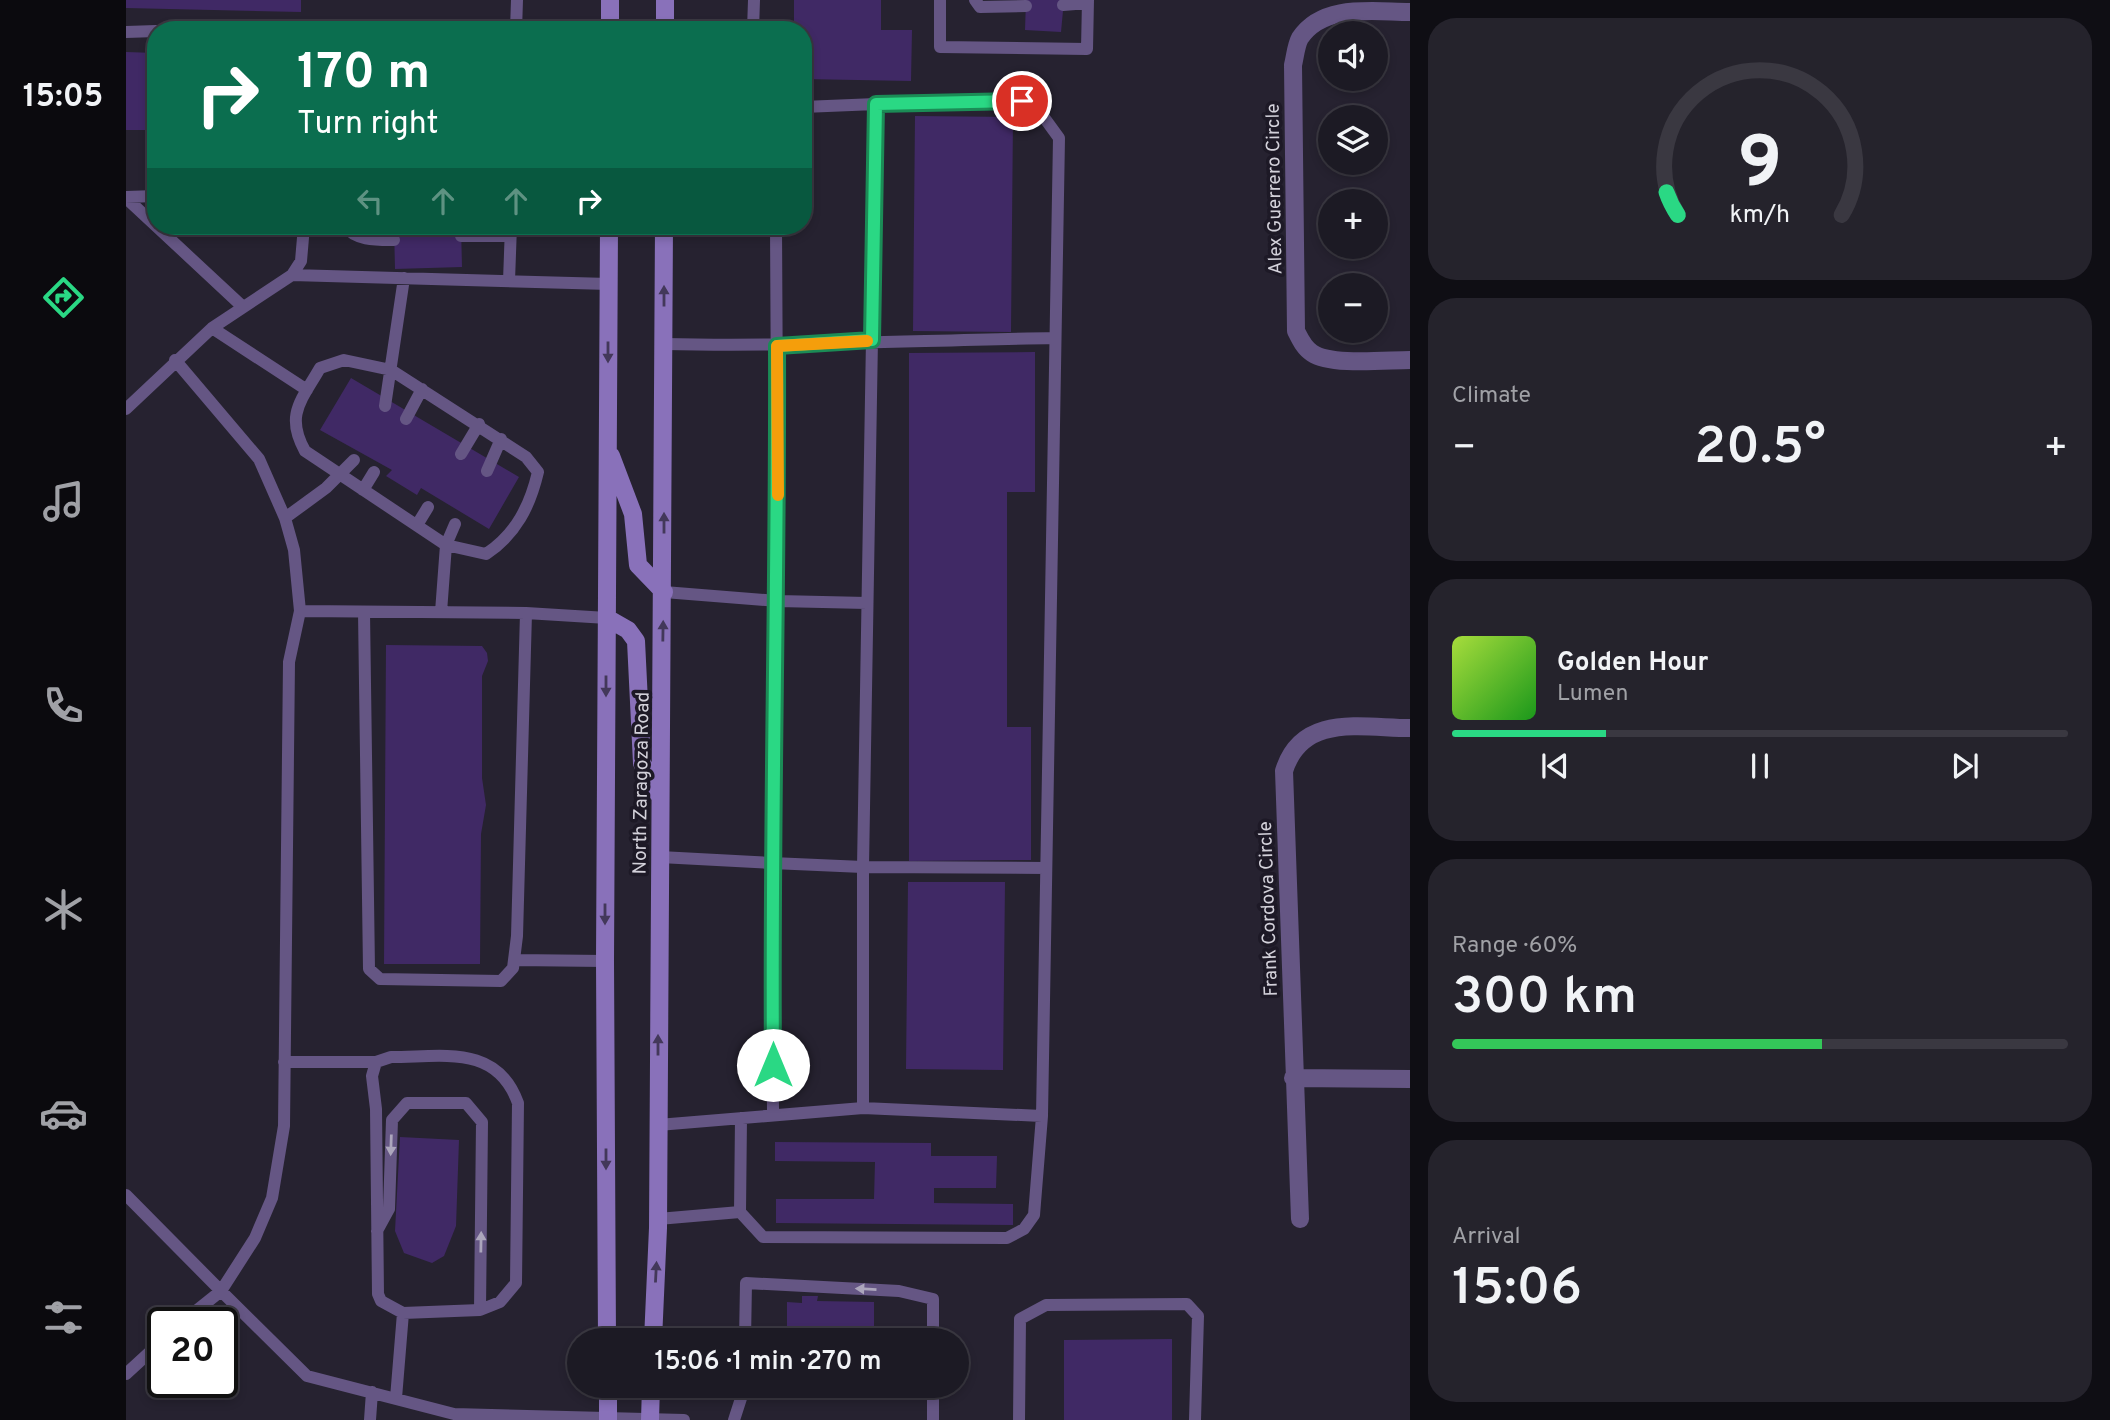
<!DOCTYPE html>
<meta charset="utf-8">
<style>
:root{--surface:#1c1a24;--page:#25232c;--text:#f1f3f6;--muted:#a0a1a6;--line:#3a3841;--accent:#2ad884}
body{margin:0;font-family:Overpass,sans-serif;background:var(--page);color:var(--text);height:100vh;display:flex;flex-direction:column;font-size:26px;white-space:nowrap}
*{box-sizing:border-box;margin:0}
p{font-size:23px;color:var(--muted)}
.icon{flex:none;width:38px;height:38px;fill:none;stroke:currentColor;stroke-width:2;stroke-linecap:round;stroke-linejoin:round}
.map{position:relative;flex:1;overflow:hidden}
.panel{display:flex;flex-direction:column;gap:18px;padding:18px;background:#0f0e14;width:700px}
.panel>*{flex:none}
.top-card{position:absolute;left:21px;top:21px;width:665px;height:214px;border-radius:28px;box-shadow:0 4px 10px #0003,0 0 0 2px var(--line);background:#0b6e4f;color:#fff;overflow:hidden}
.tools{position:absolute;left:1192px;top:21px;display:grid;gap:14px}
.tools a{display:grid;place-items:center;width:70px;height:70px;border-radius:50%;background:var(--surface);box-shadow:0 4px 10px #0003,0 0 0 2px var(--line);font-size:35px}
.speed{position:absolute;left:21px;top:1307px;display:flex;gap:14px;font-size:35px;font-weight:700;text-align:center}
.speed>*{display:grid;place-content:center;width:91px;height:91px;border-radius:50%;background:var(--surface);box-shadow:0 4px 10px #0003,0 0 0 2px var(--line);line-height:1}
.speed .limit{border:4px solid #111;border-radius:10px;background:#fff;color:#111}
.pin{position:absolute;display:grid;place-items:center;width:60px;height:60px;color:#fff;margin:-30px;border:4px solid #fff;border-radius:50%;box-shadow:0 2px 7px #0007}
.me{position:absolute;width:77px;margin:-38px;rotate:0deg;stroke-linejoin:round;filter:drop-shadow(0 0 5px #0008)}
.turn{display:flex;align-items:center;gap:24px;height:147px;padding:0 35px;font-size:32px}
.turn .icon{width:91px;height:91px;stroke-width:2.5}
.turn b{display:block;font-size:49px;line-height:60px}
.lanes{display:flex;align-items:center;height:66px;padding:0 35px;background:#0003;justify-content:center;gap:35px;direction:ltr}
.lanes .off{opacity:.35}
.big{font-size:52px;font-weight:600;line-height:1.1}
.panel .card{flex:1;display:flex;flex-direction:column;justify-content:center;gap:10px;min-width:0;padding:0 24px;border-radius:28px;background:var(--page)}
.panel .dial{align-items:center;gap:0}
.dial svg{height:182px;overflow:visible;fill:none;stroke:var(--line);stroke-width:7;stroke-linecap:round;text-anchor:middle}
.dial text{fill:var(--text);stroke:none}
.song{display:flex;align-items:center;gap:21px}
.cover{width:84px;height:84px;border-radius:10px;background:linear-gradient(135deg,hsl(80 70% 55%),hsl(120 70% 35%))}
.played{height:7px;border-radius:4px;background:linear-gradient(90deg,var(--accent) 25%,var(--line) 25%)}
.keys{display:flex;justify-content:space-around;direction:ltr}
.heat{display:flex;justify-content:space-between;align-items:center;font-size:38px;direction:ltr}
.charge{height:10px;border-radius:5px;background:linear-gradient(90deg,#34c759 60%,var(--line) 0)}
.trip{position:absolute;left:441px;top:1328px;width:402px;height:70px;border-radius:35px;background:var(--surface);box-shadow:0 4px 10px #0003,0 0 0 2px var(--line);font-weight:600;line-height:70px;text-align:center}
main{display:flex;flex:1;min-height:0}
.menu{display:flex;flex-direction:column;width:126px;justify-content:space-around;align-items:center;background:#0b0a0e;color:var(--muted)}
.menu .icon{width:49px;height:49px}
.menu .current{color:var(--accent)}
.menu b{font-size:32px;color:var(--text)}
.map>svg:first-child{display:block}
.building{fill:#402965}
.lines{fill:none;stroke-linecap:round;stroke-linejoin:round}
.service{stroke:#655684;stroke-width:12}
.minor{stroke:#655684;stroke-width:18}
.secondary{stroke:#8971ba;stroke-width:18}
.oneway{fill:#43385a}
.oneway2{fill:#aca6bc}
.route-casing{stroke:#1b8c56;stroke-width:18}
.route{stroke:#2ad884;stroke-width:12}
.slow{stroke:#f59e0b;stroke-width:12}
.labels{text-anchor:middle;stroke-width:7;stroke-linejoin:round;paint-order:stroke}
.street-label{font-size:19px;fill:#d3d1da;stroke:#1d1926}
</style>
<main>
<nav class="menu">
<b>15:05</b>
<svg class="icon current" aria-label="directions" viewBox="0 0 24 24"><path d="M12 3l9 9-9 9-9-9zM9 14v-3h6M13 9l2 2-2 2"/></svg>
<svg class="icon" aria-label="music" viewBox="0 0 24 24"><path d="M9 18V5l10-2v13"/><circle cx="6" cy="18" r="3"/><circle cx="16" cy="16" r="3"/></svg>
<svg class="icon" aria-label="phone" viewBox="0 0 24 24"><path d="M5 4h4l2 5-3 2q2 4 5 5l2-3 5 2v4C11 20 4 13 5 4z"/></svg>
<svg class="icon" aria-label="climate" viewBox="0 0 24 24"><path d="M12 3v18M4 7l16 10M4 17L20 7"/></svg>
<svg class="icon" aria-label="car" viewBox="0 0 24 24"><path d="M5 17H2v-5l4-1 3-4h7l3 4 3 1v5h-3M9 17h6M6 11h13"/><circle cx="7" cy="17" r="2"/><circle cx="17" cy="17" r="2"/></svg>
<svg class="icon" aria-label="filters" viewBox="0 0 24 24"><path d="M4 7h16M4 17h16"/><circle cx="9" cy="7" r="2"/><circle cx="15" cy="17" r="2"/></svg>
</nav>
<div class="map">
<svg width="1284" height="1420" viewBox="0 0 1284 1420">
<rect width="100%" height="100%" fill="#262230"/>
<path class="building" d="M0 0H175V12L0 8Z
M668 0H755V30H786L785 81 677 79V30H668Z
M900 0H938L935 32 899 30Z
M0 52 30 53V130H0Z
M789 116 887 117 885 332 787 331Z
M268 226H335L336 267 269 269Z
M909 352V492H881V727H905V860L783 861V353Z
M225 378 393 477 363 529 295 488 291 495 260 476 266 470 194 430Z
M260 645 356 646 361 653 362 661 356 676V778L360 805 355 834 354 964H258Z
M782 882H879L877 1070 780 1069Z
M274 1137 333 1140 330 1226 318 1256 306 1263 278 1253 269 1231Z
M649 1142 805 1143V1156H871L870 1188H808V1203L887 1204V1225L650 1223V1199H748L749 1162 649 1161Z
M676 1296H692L691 1301 748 1302V1340H661V1302L676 1303Z
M1046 1339V1420H938V1340Z"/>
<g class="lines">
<path class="service" d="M814 0V47L961 49 962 0
M849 0 854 7 900 6
M937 5 962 3
M390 30 391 0
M627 30 628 0
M0 32 30 31
M750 104 896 101 917 116 933 138 916 1116
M0 197 30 196
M0 198 117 307
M219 226C229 241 252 240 268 240
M335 236H384
M166 275 175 261 178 226
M383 281 385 226
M86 328 181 390
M538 344C668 347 799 340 929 338
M218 360 265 370 400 457 412 472C404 506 390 534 360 554L320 545 179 451C159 415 175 401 194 368Z
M259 406 278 278
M0 409 86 328 166 275 483 284
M280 419 296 389
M335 454 353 424
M361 471 375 439
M237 490 248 472
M159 518 200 488 228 460
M291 525 302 507
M538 592 652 601 741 603
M174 611 400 613 481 618
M238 612 243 969 254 979 375 981 387 968 391 936 400 613
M315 612 320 545 329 524
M534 857 646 863 652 601 650 226
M388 960 479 961
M265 1057C317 1057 371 1044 392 1103L390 1283 374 1302 354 1310 277 1313 255 1301 252 1294 250 1109 246 1076 250 1062Z
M158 1062H250
M737 1108V867L920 868
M647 1115 646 863 737 867 750 104 677 107
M0 1195 95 1291 129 1238 146 1198 158 1126 163 662 174 611 168 550 159 518 133 459 49 360
M614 1212 615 1118
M532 1219 614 1212 637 1237 881 1238 898 1229 908 1215 916 1116 737 1108 532 1125
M251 1231 263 1209 266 1120 281 1103H340L356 1122 354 1310
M55 1323 95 1291 181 1376 328 1414 558 1420
M619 1340 620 1283 773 1291 807 1299V1340
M0 1374 37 1340
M270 1398 277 1313
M244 1420 246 1392
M608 1420 619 1386
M807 1420V1386
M893 1420 894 1319 920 1305 1061 1304 1072 1316 1069 1420"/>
<path class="minor" d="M1284 12C1248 12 1197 3 1174 38 1170 45 1169 57 1167 65L1170 331C1174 339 1178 348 1186 353 1205 366 1260 360 1284 360
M1167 1078 1284 1079
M1174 1219 1158 771C1176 713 1236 728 1284 728"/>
<path class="secondary" d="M484 30V0
M539 30V0
M485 456 507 514 512 565 538 592
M481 618 502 630 510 641 516 763 533 795
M481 1340 479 961 483 226
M527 1340 532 1228 538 226
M482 1386V1420
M524 1420 525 1386"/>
</g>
<defs><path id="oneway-solid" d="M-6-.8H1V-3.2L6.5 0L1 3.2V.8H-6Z" transform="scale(1.75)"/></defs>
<g class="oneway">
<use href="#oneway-solid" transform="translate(538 296) rotate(-90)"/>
<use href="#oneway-solid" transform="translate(482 352) rotate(90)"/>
<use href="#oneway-solid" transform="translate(538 523) rotate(-90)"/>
<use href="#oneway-solid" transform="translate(537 631) rotate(-89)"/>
<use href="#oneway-solid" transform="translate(480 686) rotate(90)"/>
<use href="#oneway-solid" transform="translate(479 914) rotate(90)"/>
<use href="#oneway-solid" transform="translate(532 1045) rotate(-90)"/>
<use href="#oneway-solid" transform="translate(480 1159) rotate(90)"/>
<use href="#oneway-solid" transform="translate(530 1272) rotate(-87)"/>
</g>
<g class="oneway2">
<use href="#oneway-solid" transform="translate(265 1145) rotate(92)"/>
<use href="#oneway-solid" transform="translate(355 1242) rotate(-89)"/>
<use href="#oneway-solid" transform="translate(740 1289) rotate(-177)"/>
</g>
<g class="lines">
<defs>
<path id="route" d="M647 1065C645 825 652 586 651 346L746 340 750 104 896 101"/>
</defs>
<use href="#route" class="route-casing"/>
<use href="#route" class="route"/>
<path class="slow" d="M652 495 651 346 741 341"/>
</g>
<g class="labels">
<g class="street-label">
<text transform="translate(1147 189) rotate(-91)" y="7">Alex Guerrero Circle</text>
<text transform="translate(514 783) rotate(-89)" y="7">North Zaragoza Road</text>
<text transform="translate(1141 909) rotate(-92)" y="7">Frank Cordova Circle</text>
</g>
</g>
</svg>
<div class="tools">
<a><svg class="icon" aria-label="sound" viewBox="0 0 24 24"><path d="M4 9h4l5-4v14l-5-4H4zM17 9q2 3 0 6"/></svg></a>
<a><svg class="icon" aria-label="layers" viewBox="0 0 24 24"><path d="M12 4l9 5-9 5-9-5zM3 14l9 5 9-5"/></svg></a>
<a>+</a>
<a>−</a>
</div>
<div class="speed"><div class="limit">20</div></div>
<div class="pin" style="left:896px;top:101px;background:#d93025"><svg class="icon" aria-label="arrive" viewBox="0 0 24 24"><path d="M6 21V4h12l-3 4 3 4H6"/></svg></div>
<svg class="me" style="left:647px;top:1065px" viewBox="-20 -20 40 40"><circle r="19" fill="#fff"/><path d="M0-13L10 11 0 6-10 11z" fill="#2ad884"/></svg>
<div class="trip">15:06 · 1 min · 270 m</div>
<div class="top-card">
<div class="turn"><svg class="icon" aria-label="right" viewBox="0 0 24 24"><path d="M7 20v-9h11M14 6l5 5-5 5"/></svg><div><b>170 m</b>Turn right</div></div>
<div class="lanes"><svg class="icon off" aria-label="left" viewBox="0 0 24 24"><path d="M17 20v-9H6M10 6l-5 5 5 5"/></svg><svg class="icon off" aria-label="ahead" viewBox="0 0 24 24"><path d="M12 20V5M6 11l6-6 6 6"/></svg><svg class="icon off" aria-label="ahead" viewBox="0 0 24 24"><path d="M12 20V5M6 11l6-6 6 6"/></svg><svg class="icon" aria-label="right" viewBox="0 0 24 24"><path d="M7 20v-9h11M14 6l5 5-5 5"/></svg></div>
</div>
</div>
<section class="panel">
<div class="card dial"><svg viewBox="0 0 100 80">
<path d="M14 69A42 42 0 1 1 86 69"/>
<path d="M14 69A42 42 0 0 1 9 59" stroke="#2ad884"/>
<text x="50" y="56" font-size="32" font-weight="700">9</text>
<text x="50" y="72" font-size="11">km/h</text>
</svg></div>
<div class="card"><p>Climate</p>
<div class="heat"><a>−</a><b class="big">20.5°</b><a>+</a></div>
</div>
<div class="card">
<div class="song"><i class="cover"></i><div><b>Golden Hour</b><p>Lumen</p></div></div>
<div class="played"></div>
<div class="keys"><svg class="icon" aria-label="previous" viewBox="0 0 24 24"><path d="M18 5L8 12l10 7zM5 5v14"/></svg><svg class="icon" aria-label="pause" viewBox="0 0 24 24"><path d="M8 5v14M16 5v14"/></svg><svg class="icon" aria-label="next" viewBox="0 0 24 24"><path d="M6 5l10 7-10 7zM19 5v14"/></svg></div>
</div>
<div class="card"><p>Range · 60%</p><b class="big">300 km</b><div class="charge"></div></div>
<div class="card"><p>Arrival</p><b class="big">15:06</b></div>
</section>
</main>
